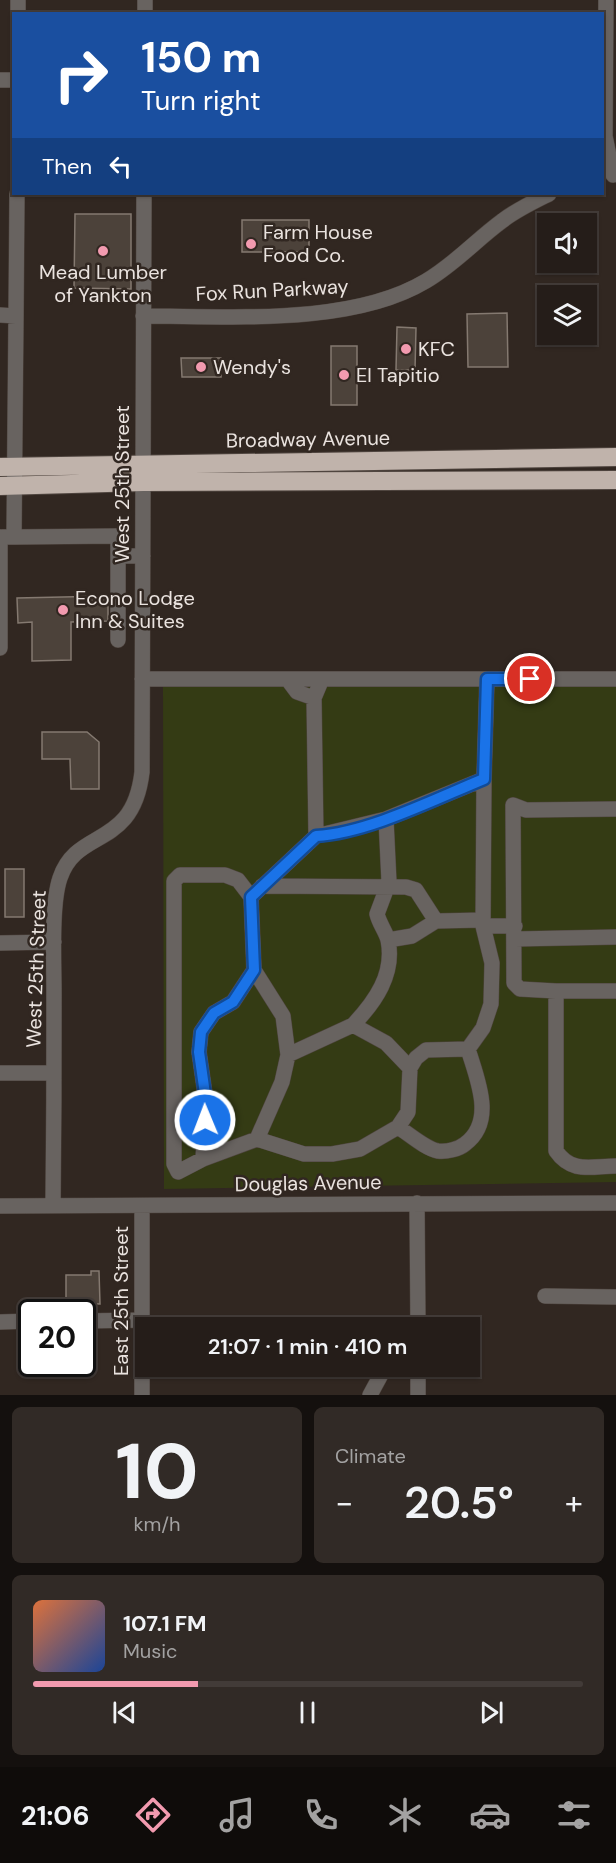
<!DOCTYPE html>
<meta charset="utf-8">
<style>
:root{--surface:#251d19;--page:#312a26;--text:#f1f3f6;--muted:#a3a2a2;--line:#423b38;--accent:#f29aaf}
body{margin:0;font-family:"DM Sans",sans-serif;background:var(--page);color:var(--text);height:100vh;display:flex;flex-direction:column;font-size:22px;white-space:nowrap}
*{box-sizing:border-box;margin:0}
p{font-size:20px;color:var(--muted)}
.icon{flex:none;width:33px;height:33px;fill:none;stroke:currentColor;stroke-width:2;stroke-linecap:round;stroke-linejoin:round}
.map{position:relative;height:1395px;overflow:hidden}
.panel{display:flex;flex-direction:column;gap:12px;padding:12px;background:#14100e;flex:1}
.panel>*{flex:none}
.guide{position:absolute;left:12px;top:12px;width:592px;height:183px;border-radius:0px;box-shadow:0 2px 4px #0004,0 0 0 2px var(--line);background:#1a4fa0;color:#fff;overflow:hidden}
.tools{position:absolute;left:537px;top:213px;display:grid;gap:12px}
.tools a{display:grid;place-items:center;width:60px;height:60px;border-radius:0px;background:var(--surface);box-shadow:0 2px 4px #0004,0 0 0 2px var(--line);font-size:30px}
.speed{position:absolute;left:18px;top:1299px;display:flex;gap:12px;font-size:30px;font-weight:700;text-align:center}
.speed>*{display:grid;place-content:center;width:78px;height:78px;border-radius:50%;background:var(--surface);box-shadow:0 2px 4px #0004,0 0 0 2px var(--line);line-height:1}
.speed .limit{border:3px solid #111;border-radius:9px;background:#fff;color:#111}
.pin{position:absolute;display:grid;place-items:center;width:51px;height:51px;color:#fff;margin:-26px;border:3px solid #fff;border-radius:50%;box-shadow:0 2px 6px #0007}
.me{position:absolute;width:66px;margin:-33px;rotate:359deg;stroke-linejoin:round;filter:drop-shadow(0 0 4px #0008)}
.turn{display:flex;align-items:center;gap:21px;height:126px;padding:0 30px;font-size:27px}
.turn .icon{width:78px;height:78px;stroke-width:2.5}
.turn b{display:block;font-size:42px;line-height:51px}
.then{display:flex;align-items:center;height:57px;padding:0 30px;background:#0003;gap:12px;font-size:22px}
.big{font-size:45px;font-weight:600;line-height:1.1}
.panel .widget{flex:1;display:flex;flex-direction:column;justify-content:center;gap:9px;min-width:0;padding:0 21px;border-radius:9px;background:var(--page)}
.panel .dial{align-items:center;gap:0}
.dial b{font-size:78px;line-height:1}
.song{display:flex;align-items:center;gap:18px}
.cover{width:72px;height:72px;border-radius:9px;background:linear-gradient(135deg,hsl(20 70% 55%),hsl(220 70% 35%))}
.played{height:6px;border-radius:3px;background:linear-gradient(90deg,var(--accent) 30%,var(--line) 30%)}
.keys{display:flex;justify-content:space-around;direction:ltr}
.heat{display:flex;justify-content:space-between;align-items:center;font-size:33px;direction:ltr}
.panel .tiles{flex:1;display:grid;gap:12px;grid-template-columns:1fr 1fr}
.widget:last-child{grid-column:span 2}
.trip{position:absolute;left:135px;top:1317px;width:345px;height:60px;border-radius:0px;background:var(--surface);box-shadow:0 2px 4px #0004,0 0 0 2px var(--line);font-weight:600;line-height:60px;text-align:center}
.dock{display:flex;height:96px;justify-content:space-around;align-items:center;background:#0f0c0a;color:var(--muted)}
.dock .icon{width:42px;height:42px}
.dock .on{color:var(--accent)}
.dock b{font-size:27px;color:var(--text)}
.map>svg:first-child{display:block}
.green{fill:#343b14}
.building{fill:#4c423a;stroke:#847970;stroke-width:1.5}
.lines{fill:none;stroke-linecap:round;stroke-linejoin:round}
.minor-casing{stroke:#4f453f;stroke-width:16}
.highway-casing{stroke:#4f453f;stroke-width:20}
.minor{stroke:#686360;stroke-width:15}
.highway{stroke:#c0b3ab;stroke-width:18}
.route-casing{stroke:#114b97;stroke-width:15}
.route{stroke:#1a73e8;stroke-width:10}
.poi-dot{fill:#f29aaf;stroke:#312721;stroke-width:2}
.labels{text-anchor:middle;stroke-width:5;stroke-linejoin:round;paint-order:stroke}
.poi-label{font-size:20px;fill:#eae3df;stroke:#312721;text-anchor:start}
.street-label{font-size:20px;fill:#eae3df;stroke:#312721}
</style>
<div class="map">
<svg width="616" height="1395" viewBox="0 0 616 1395">
<rect width="100%" height="100%" fill="#312721"/>
<path class="green" d="M163 679H616V1182L164 1189Z"/>
<path class="building" d="M75 214H131V289L74 288Z
M242 220H309V252H242Z
M507 313 508 367H468L467 314Z
M397 327 416 328 415 370H396Z
M331 346H357V405H331Z
M181 358H221V377H182Z
M108 596V621L71 622V660L32 661V622L18 623 17 598Z
M42 732H87L99 742V789H71L70 759H42Z
M5 869H24V917H5Z
M91 1271H99L100 1304 66 1303V1275H91Z"/>
<g class="lines">
<defs>
<path id="minor" d="M606 0 605 136 613 175
M18 14V0
M145 14V0
M0 80H14
M0 315 16 316 14 537H2
M16 316 17 194
M143 316C229 316 351 326 426 281 455 264 476 240 502 221 516 210 533 202 549 194
M0 537V648
M14 537 118 536V556
M118 640V556H143
M142 679H616
M288 680 297 692 314 698
M316 836 386 819 484 779 487 679
M262 886 406 887 416 890 436 921
M251 897 238 880 225 875H180L174 881V1164L178 1172 203 1159 257 1139 304 1154H332L360 1149 398 1127 408 1112 410 1068 416 1058 426 1050 468 1049 483 1028 491 1004 492 963 483 926 484 779
M483 926H515
M515 939 616 937
M388 940 412 936 436 921 483 920
M0 943 54 942
M254 970 283 1016 288 1055 282 1082 257 1139
M556 991 520 989 514 983 513 805 526 810 616 809
M616 991H556V1151C572 1174 591 1166 616 1166
M353 1025C375 1002 395 974 388 940 386 932 379 923 377 914L389 882 386 819
M288 1055 353 1025 386 1043 410 1068
M0 1073H54
M398 1127C409 1134 426 1149 438 1151 447 1152 459 1149 465 1144 496 1121 477 1079 468 1049
M203 1159 206 1101 199 1052 201 1032 214 1013 233 1002 254 970 251 897 316 836 314 698 322 679
M417 1203 418 1328
M0 1206 616 1203
M53 1206C54 1135 54 1063 54 992 54 963 51 904 60 878 77 827 133 850 142 772L144 194
M142 1207V1395
M545 1296 616 1297
M82 1321 142 1320
M0 1322 32 1321
M418 1366V1395
M370 1395 383 1371 381 1366"/>
<path id="highway" d="M0 467 616 457
M0 486 143 482 616 480"/>
</defs>
<use href="#minor" class="minor-casing"/>
<use href="#highway" class="highway-casing"/>
<use href="#minor" class="minor"/>
<use href="#highway" class="highway"/>
</g>
<g class="lines">
<defs>
<path id="route" d="M205 1120 206 1101 199 1052 201 1032 214 1013 233 1002 254 970 251 897 316 836C368 833 435 799 484 779L487 679H530"/>
</defs>
<use href="#route" class="route-casing"/>
<use href="#route" class="route"/>
</g>
<g class="poi-dot">
<circle cx="251" cy="244" r="6"/>
<circle cx="103" cy="251" r="6"/>
<circle cx="406" cy="349" r="6"/>
<circle cx="201" cy="367" r="6"/>
<circle cx="344" cy="375" r="6"/>
<circle cx="63" cy="610" r="6"/>
</g>
<g class="labels">
<g class="poi-label">
<text x="263" y="239">Farm House<tspan x="263" dy="23">Food Co.</tspan></text>
<text x="103" y="279" text-anchor="middle">Mead Lumber<tspan x="103" dy="23">of Yankton</tspan></text>
<text x="418" y="356">KFC</text>
<text x="213" y="374">Wendy's</text>
<text x="356" y="382">El Tapitio</text>
<text x="75" y="605">Econo Lodge<tspan x="75" dy="23">Inn &amp; Suites</tspan></text>
</g>
<g class="street-label">
<text transform="translate(272 290) rotate(-3)" y="7">Fox Run Parkway</text>
<text transform="translate(308 439) rotate(-1)" y="7">Broadway Avenue</text>
<text transform="translate(122 484) rotate(-90)" y="7">West 25th Street</text>
<text transform="translate(36 969) rotate(-88)" y="7">West 25th Street</text>
<text transform="translate(308 1183) rotate(-1)" y="7">Douglas Avenue</text>
<text transform="translate(121 1301) rotate(-90)" y="7">East 25th Street</text>
</g>
</g>
</svg>
<div class="tools">
<a><svg class="icon" aria-label="sound" viewBox="0 0 24 24"><path d="M4 9h4l5-4v14l-5-4H4zM17 9q2 3 0 6"/></svg></a>
<a><svg class="icon" aria-label="layers" viewBox="0 0 24 24"><path d="M12 4l9 5-9 5-9-5zM3 14l9 5 9-5"/></svg></a>
</div>
<div class="speed"><div class="limit">20</div></div>
<div class="pin" style="left:530px;top:679px;background:#d93025"><svg class="icon" aria-label="arrive" viewBox="0 0 24 24"><path d="M6 21V4h12l-3 4 3 4H6"/></svg></div>
<svg class="me" style="left:205px;top:1120px" viewBox="-20 -20 40 40"><circle r="17" fill="#1a73e8" stroke="#fff" stroke-width="3"/><path d="M0-11L8 9 0 5-8 9z" fill="#fff"/></svg>
<div class="trip">21:07 · 1 min · 410 m</div>
<div class="guide">
<div class="turn"><svg class="icon" aria-label="right" viewBox="0 0 24 24"><path d="M7 20v-9h11M14 6l5 5-5 5"/></svg><div><b>150 m</b>Turn right</div></div>
<div class="then">Then<svg class="icon" aria-label="left" viewBox="0 0 24 24"><path d="M17 20v-9H6M10 6l-5 5 5 5"/></svg></div>
</div>
</div>
<section class="panel">
<div class="tiles">
<div class="widget dial"><b>10</b><p>km/h</p></div>
<div class="widget"><p>Climate</p>
<div class="heat"><a>−</a><b class="big">20.5°</b><a>+</a></div>
</div>
<div class="widget">
<div class="song"><i class="cover"></i><div><b>107.1 FM</b><p>Music</p></div></div>
<div class="played"></div>
<div class="keys"><svg class="icon" aria-label="previous" viewBox="0 0 24 24"><path d="M18 5L8 12l10 7zM5 5v14"/></svg><svg class="icon" aria-label="pause" viewBox="0 0 24 24"><path d="M8 5v14M16 5v14"/></svg><svg class="icon" aria-label="next" viewBox="0 0 24 24"><path d="M6 5l10 7-10 7zM19 5v14"/></svg></div>
</div>
</div>
</section>
<nav class="dock">
<b>21:06</b>
<svg class="icon on" aria-label="directions" viewBox="0 0 24 24"><path d="M12 3l9 9-9 9-9-9zM9 14v-3h6M13 9l2 2-2 2"/></svg>
<svg class="icon" aria-label="music" viewBox="0 0 24 24"><path d="M9 18V5l10-2v13"/><circle cx="6" cy="18" r="3"/><circle cx="16" cy="16" r="3"/></svg>
<svg class="icon" aria-label="phone" viewBox="0 0 24 24"><path d="M5 4h4l2 5-3 2q2 4 5 5l2-3 5 2v4C11 20 4 13 5 4z"/></svg>
<svg class="icon" aria-label="climate" viewBox="0 0 24 24"><path d="M12 3v18M4 7l16 10M4 17L20 7"/></svg>
<svg class="icon" aria-label="car" viewBox="0 0 24 24"><path d="M5 17H2v-5l4-1 3-4h7l3 4 3 1v5h-3M9 17h6M6 11h13"/><circle cx="7" cy="17" r="2"/><circle cx="17" cy="17" r="2"/></svg>
<svg class="icon" aria-label="filters" viewBox="0 0 24 24"><path d="M4 7h16M4 17h16"/><circle cx="9" cy="7" r="2"/><circle cx="15" cy="17" r="2"/></svg>
</nav>
